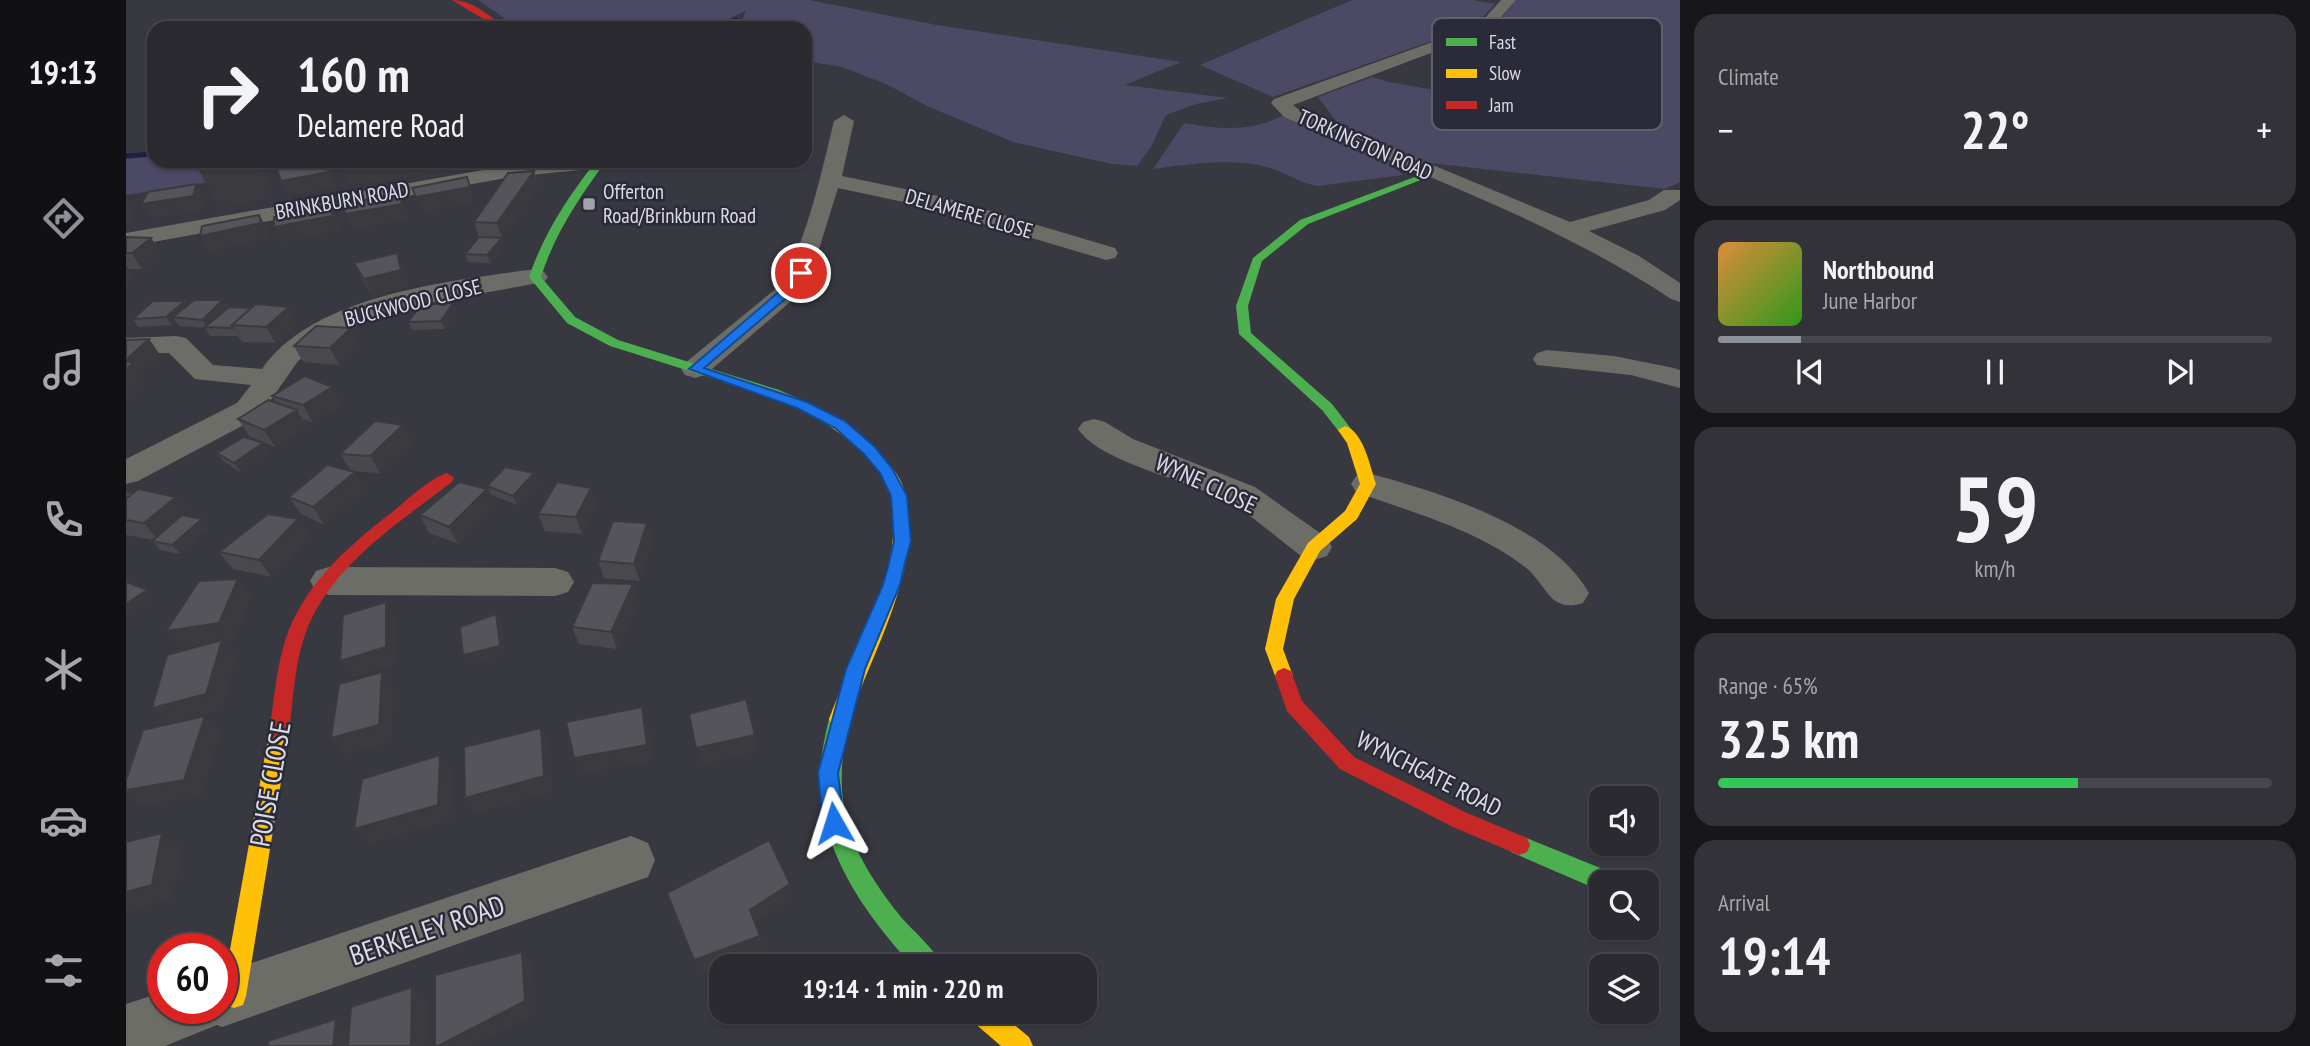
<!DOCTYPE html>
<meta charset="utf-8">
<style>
:root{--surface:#2a2a30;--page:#323238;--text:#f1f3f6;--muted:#a5a7ab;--line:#46464c;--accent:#8c9099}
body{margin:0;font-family:"PT Sans Narrow",sans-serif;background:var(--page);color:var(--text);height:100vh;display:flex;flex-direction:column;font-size:26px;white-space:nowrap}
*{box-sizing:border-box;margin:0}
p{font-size:23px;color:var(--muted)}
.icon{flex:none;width:38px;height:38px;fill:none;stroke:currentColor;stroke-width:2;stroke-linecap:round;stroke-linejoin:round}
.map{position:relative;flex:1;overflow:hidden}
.details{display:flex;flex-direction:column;gap:14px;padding:14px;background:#17171a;width:630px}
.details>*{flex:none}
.banner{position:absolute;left:21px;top:21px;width:665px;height:147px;border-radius:21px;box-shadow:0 2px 5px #0004,0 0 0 2px var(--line);background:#2a2a30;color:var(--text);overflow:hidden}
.tools{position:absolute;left:1463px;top:786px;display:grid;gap:14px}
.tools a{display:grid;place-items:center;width:70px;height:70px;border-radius:14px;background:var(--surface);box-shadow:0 2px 5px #0004,0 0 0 2px var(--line);font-size:35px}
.speed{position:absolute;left:21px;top:933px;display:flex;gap:14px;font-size:35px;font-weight:700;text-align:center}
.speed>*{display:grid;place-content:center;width:91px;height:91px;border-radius:50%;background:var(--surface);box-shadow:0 2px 5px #0004,0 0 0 2px var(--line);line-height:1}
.speed .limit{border:10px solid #d22;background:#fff;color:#111}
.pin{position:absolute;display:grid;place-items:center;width:60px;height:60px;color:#fff;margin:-30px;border:4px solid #fff;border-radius:50%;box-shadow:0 2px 7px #0007}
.me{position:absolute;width:77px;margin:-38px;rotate:354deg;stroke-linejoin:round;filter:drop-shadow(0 0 5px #0008)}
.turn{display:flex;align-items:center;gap:24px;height:147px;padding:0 35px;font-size:32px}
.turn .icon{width:91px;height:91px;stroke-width:2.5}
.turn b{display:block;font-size:49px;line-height:60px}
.big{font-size:52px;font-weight:700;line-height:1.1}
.details .card{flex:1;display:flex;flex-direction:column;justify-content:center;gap:10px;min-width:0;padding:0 24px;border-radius:21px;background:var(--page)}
.details .dial{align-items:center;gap:0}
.dial b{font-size:91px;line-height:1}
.song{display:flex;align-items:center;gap:21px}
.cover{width:84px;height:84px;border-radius:10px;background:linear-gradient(135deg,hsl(30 70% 55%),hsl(110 70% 35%))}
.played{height:7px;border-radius:4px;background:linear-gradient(90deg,var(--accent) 15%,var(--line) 15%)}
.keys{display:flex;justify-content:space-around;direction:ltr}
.heat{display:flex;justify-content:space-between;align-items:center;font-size:38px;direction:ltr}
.charge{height:10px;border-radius:5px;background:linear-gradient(90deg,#34c759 65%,var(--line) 0)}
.trip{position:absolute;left:583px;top:954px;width:388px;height:70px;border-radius:21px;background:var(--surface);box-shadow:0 2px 5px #0004,0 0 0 2px var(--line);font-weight:700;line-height:70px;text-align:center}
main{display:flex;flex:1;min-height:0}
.dock{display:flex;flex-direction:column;width:126px;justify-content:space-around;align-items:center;background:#111113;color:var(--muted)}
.dock .icon{width:49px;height:49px}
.dock .on{color:var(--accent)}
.dock b{font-size:32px;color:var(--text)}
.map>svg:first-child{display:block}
.green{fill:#4b4963}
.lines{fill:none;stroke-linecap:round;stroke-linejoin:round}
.stream-far1{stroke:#221d42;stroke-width:4.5}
.stream{stroke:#221d42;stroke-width:5}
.street{fill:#6c6d67;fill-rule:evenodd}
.fast{fill:#4caf50;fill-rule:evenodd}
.slow{fill:#ffc107;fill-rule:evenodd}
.jam{fill:#c62828;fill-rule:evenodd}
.wall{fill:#48484d}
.shaded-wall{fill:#3b3b3f}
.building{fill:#54545a;stroke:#3b3b3f;stroke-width:2}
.route{fill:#1a73e8;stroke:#114b97;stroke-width:2}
.poi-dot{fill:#a2a2ab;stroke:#2b2a39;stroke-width:2.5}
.labels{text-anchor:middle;stroke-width:5;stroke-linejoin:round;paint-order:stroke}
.far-street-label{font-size:21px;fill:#dbdbe4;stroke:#2b2a39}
.far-poi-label{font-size:21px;fill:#dbdbe4;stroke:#2b2a39;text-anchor:start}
.street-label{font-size:24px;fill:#dbdbe4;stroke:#2b2a39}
.near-street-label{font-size:28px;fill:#dbdbe4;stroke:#2b2a39}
.key{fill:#2b2a39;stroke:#605f6c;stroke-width:2}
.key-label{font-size:19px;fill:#dbdbe4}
</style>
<main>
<nav class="dock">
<b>19:13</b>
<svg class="icon on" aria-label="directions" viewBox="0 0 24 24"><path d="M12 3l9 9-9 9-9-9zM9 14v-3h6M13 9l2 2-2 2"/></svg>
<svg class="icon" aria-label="music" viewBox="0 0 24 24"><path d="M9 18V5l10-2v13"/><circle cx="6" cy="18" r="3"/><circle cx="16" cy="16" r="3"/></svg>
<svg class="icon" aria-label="phone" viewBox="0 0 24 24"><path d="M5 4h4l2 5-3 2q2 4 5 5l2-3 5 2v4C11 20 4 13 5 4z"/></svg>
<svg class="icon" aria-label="climate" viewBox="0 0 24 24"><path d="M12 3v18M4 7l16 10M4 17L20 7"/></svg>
<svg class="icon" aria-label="car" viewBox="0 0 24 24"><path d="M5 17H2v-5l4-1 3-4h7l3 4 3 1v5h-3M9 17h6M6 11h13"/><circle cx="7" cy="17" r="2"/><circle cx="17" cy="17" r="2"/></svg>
<svg class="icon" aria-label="filters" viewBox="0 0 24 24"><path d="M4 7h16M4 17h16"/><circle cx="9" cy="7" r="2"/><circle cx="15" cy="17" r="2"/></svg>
</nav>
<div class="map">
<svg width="1554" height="1046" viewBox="0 0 1554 1046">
<rect width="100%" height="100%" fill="#383840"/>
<path class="green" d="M352 0H683L811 25 1055 62 999 85 1102 98 1070 104 1040 115 1025 147 1011 166 986 164 887 142 801 106 762 85 716 67 679 61V28H596L616 20 620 11 583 28H393Z
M1226 0H1347L1369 4 1354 20 1317 37 1147 97 1074 65Z
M1390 0H1554V182L1539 189 1303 163 1216 129 1192 97 1246 77 1263 82 1367 100 1362 90 1349 85 1350 78 1429 91 1387 77 1434 47 1442 46 1435 41 1397 36 1392 45 1343 41 1374 20Z
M1157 115 1266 163 1277 175 1192 186C1176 184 1159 172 1141 167 1104 158 1065 164 1027 169L1058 123C1093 129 1125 133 1157 115Z
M28 155V161H119L117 177 0 195V159Z"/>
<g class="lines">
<path class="stream-far1" d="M589 28 610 20"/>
<path class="stream" d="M0 156 28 154"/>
<path class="street" d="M1375 0H1390L1369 24 1350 36 1167 105 1172 109 1444 222 1523 200 1538 190H1554V200L1539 210 1463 231 1513 256 1554 283V302L1545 299C1428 221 1288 172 1158 117L1145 103 1148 99 1340 30 1359 18Z
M718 115 728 121 716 176 817 197 989 248 992 253 989 258 980 260 801 207 712 188 684 278 670 297 579 375 569 378 559 375 555 369 559 363 652 287C679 251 697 166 708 121Z
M422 161 484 162 481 166 474 168 385 177 0 247V233L385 165Z
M409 269 418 272 422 277 418 282 285 306 223 328 195 343 172 361 133 417 12 481 0 484V459L111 403 125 385 69 379 43 353 0 354V338L50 336 60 338 87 365 136 369C188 294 325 281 409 269Z
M1421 350 1488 356 1548 368 1554 370V388L1505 375 1411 365 1407 359 1411 353Z
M968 419 979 422 1007 439 1129 487 1201 538 1206 547 1201 556 1188 560 1175 556C1153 539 1130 519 1106 504 1069 481 975 464 952 429L957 422Z
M1242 473C1312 492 1426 526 1463 593L1457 603C1423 614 1421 584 1399 567 1350 529 1287 513 1230 492L1225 484 1230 476Z
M203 567 429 568 442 572 448 582 442 592 429 596 203 595 190 591 184 581 190 571Z
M505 836 522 843 529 860 522 877 96 1027 91 1025 39 1046H0V1004L37 992V1008H96V973Z"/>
<path class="fast" d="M470 161H480C453 198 429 233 415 277L449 317 492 340 653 390 685 404 687 407 685 410H675L643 396 484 346 441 323 403 277C418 233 442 197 470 161Z
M1302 172 1310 174 1182 224 1136 261 1122 306 1125 333 1206 404 1226 430 1219 434 1214 433 1196 410 1113 334 1110 306 1127 258 1174 220Z
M713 711 720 713 723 719C704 804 722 850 775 917 788 932 808 948 816 966H787C738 914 691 846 694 772 695 754 699 736 703 719L706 713Z
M1393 835 1489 874 1492 882H1475V891L1385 852 1382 845 1385 838Z"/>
<path class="slow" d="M680 403C702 409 722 425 738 440 754 453 772 470 778 489 801 560 746 653 723 719L720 725 713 727 706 725 703 719C727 654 786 557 762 488 752 457 703 423 675 410L673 407 675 404Z
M1219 426C1238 432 1244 467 1250 484L1231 519 1194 551 1168 599 1157 649 1167 676 1165 681 1158 684 1151 681 1139 649 1150 599 1182 543 1219 511 1234 484 1221 443 1212 430Z
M153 724 160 727 163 733 120 996 117 1005 108 1008 99 1005 96 994 143 733 146 727Z
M843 1012H873L903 1037 907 1046H875L846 1021Z"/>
<path class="jam" d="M326 0C346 0 364 15 378 28 371 28 334 5 326 0Z
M321 473 328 478 326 482C271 524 200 569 178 638 168 668 167 702 163 733L160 739 153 742 146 739 143 733C148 702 150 668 160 638 178 585 221 547 265 513 279 502 304 478 321 473Z
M1158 668 1165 671 1176 701 1228 757 1341 813 1401 838 1404 845 1401 852 1393 855 1327 827 1214 769 1161 711 1149 676 1151 671Z"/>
</g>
<path class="wall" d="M1360 33 1390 37H1400L1401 34 1435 47 1428 62 1438 72 1429 92 1350 78 1352 51Z
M408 171 412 186 376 238 379 246 364 263 342 262 339 254 353 238 348 222Z
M0 237 25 238 35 253 16 269H2L7 276 0 283Z
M228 263 278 269 282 286 246 295 236 279Z
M97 300 102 308 172 323 150 343 116 342 112 336H84L79 328 53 326 50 322 46 325 12 327 7 319 61 305Z
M331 311 319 329 286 330 282 322Z
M234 344 213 365 177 362 168 346Z
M206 387 215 404 187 423 177 419 181 427 149 447 123 436 112 419 150 403 146 396Z
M277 425 286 442 254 473 226 471 239 489 198 525 175 514 163 497 225 471 214 454Z
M143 451 114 472 97 461 91 453Z
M408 473 412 482 391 505 365 495 361 486Z
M361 489 369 507 332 544 303 533 294 515Z
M0 492 64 514 62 516 83 527 54 554 34 550 26 541 28 540 0 535Z
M471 506 456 534 419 531 412 514Z
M172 519 184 536 146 577 107 569 93 552Z
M521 523 526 541 514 581 478 578 472 561Z
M513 601 491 649 453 644 446 627Z"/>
<path class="shaded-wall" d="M124 161H132L146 187 144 199 94 208 72 169Z
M201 161 207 176 209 187 163 196 155 181Z
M280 161H351L352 165 226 185 219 171Z
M408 171 412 186 376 238 371 223Z
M70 184 78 199 76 211 25 219 15 204Z
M344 187 349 202 297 212 290 197Z
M274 193 283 219 226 230 219 214Z
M0 197 8 210 4 223H0Z
M205 206 213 221V231L156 242 148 227Z
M133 215 142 230 143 238 83 252 74 236Z
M25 238 35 253 16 269 6 253Z
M376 238 379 246 364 263 361 255Z
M271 253 278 269 282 286 246 295 238 279Z
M0 265 7 276 0 283Z
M97 300 103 309 81 327 76 320Z
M59 301 64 309 47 317 50 322 46 325 40 317Z
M327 303 331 311 319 329 315 321Z
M163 307 172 323 150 343 140 327Z
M225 328 234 344 213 365 204 348Z
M23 339 35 356 17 373 20 379 1 400 0 398V370L5 365 1 359Z
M206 387 215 404 187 423 177 405Z
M171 410 181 427 149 447 138 430Z
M277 425 286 442 254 473 244 456Z
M137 443 143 451 114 472 108 463Z
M229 472 239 489 198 525 187 507Z
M408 473 412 482 391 505 387 496Z
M465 488 471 506 456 534 450 517Z
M361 489 369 507 332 544 323 527Z
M50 497 64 514 33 541 18 523Z
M76 519 83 527 54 554 46 545Z
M172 519 184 536 146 577 133 560Z
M521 523 526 541 514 581 508 564Z
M112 579 126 597 108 640 98 642 111 657 96 710 44 724 26 708 95 642 57 648 40 631Z
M507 584 513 601 491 649 485 632Z
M21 590 29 598 0 618V604Z
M260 602 271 620V664L227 678 214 661Z
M370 614 375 623 379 655 342 664 337 655Z
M256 672 268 689 266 742 218 755 205 738Z
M516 707 522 723 527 761 456 774 448 758Z
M79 716 95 732 76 796 16 806 0 793V790Z
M415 728 424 744 427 792 350 813 339 798Z
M629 735 632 751 575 765 570 748Z
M314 755 325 771 324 821 242 844 228 829Z
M36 833 56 848 47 899 0 912V892Z
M664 884 667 898 628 924 624 910Z
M634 936 638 949 574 973 568 960Z
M396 952 407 965 410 1013 347 1046H312Z
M286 987 301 1000 300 1046H285Z
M210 1019 228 1031 226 1046H207Z"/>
<path class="building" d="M73 161H124L72 169Z
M201 161 202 172 155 181 151 169Z
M223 161H280L219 171 220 162Z
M408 171 371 223 348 222 382 173Z
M341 177 344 187 290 197 286 188Z
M70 184 67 196 15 204 22 192Z
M274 193 276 204 219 214 217 205Z
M205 206 206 216 148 227V217Z
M133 215 135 223 74 236 76 226Z
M0 237 25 238 6 253H0Z
M353 237 376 238 361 255 339 254Z
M271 253 275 270 238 279 228 263Z
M68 300H97L76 320 47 317Z
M27 301H59L40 317 7 319Z
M327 303 315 321 282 322 295 305Z
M130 304 163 307 140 327 106 325Z
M103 307 125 308 106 325 107 328 79 327Z
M190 326 225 328 204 348 168 346Z
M23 339 1 359H0V340Z
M0 362H8L0 370Z
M179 376 206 387 177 405 146 396Z
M142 400 171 410 138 430 112 419Z
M249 421 277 425 244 456 214 454Z
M118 437 137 443 108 463 91 453Z
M201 465 229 472 187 507 163 497Z
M379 467 408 473 387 496 361 486Z
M333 482 361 489 323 527 294 515Z
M431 482 465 488 450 517 412 514Z
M12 489 50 497 18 523 0 520V499Z
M142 514 172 519 133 560 93 552Z
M56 515 76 519 46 545 26 541Z
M487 521 521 523 508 564 472 561Z
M112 579 93 623 40 631 73 581Z
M1 582 21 590 0 604V583Z
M466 583 507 584 485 632 446 627Z
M260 602V647L214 661 217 615Z
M370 614 374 646 337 655 334 627Z
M96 640 80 694 26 708 41 655Z
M256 672 253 725 205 738 213 684Z
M620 699 629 735 570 748 563 714Z
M516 707 521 745 448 758 440 722Z
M79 716 58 780 0 790V780L17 730Z
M415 728 418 776 339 798 338 747Z
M314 755 312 805 228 829 236 779Z
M36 833 26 885 0 892V842Z
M643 840 664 884 624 910 634 936 568 960 541 893Z
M396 952 399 1001 312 1046H309V975Z
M286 987 285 1046H222L225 1007Z
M210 1019 207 1046H142V1041Z"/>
<path class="route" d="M671 270 681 273 665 294 578 368 681 402 719 421 749 447 766 468 781 496 785 541 779 563 774 585 739 669 712 773 718 823 715 830 708 833 700 830 697 823 692 773 720 669 757 585 763 563 768 541 765 496 754 473 738 454 709 428 671 408 563 369 656 289Z"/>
<rect class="poi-dot" x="456" y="197" width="14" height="14" rx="3.5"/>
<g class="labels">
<g class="far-street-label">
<text transform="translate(1239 145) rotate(24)" y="7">TORKINGTON ROAD</text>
<text transform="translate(216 201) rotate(-10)" y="7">BRINKBURN ROAD</text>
<text transform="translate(843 214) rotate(16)" y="7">DELAMERE CLOSE</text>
<text transform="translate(287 303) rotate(-14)" y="7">BUCKWOOD CLOSE</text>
</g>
<g class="far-poi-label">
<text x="477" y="199">Offerton<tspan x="477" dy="24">Road/Brinkburn Road</tspan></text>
</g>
<g class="street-label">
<text transform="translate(1080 484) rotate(25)" y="8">WYNE CLOSE</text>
<text transform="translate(1303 774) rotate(27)" y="8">WYNCHGATE ROAD</text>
</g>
<g class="near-street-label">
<text transform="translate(144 784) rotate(-80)" y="10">POISE CLOSE</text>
<text transform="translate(301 930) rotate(-19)" y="10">BERKELEY ROAD</text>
</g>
</g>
<rect x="1306" y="18" width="230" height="112" rx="10" class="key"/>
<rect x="1320" y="38" width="31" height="8" fill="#4caf50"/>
<rect x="1320" y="69" width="31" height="9" fill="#ffc107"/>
<rect x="1320" y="101" width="31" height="8" fill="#c62828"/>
<g class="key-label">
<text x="1363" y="49">Fast</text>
<text x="1363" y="80">Slow</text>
<text x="1363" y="112">Jam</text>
</g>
</svg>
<div class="tools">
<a><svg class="icon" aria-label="sound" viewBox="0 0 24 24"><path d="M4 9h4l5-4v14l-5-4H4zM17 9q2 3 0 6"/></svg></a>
<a><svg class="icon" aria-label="search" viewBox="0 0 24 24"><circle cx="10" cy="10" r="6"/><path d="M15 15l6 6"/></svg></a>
<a><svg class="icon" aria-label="layers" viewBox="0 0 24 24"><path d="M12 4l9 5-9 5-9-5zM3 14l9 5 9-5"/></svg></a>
</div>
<div class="speed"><div class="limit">60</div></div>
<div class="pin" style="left:675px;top:273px;background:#d93025"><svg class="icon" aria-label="arrive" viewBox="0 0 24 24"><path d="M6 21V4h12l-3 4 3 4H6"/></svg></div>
<svg class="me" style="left:708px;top:823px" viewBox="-20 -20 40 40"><path d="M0-17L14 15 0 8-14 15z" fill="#1a73e8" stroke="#fff" stroke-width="4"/></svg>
<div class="trip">19:14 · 1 min · 220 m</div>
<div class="banner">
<div class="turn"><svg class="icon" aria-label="right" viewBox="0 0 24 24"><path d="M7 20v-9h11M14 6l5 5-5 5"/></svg><div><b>160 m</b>Delamere Road</div></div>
</div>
</div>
<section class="details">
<div class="card"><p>Climate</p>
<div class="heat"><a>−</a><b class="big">22°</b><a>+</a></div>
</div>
<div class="card">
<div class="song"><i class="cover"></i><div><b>Northbound</b><p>June Harbor</p></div></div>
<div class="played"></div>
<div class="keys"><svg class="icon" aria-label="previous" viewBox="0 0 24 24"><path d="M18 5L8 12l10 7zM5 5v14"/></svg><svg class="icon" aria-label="pause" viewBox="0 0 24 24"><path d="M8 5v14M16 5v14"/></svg><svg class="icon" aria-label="next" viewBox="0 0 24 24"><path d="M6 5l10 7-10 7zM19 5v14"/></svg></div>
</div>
<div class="card dial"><b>59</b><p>km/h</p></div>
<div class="card"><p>Range · 65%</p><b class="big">325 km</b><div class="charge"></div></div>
<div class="card"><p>Arrival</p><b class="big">19:14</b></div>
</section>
</main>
